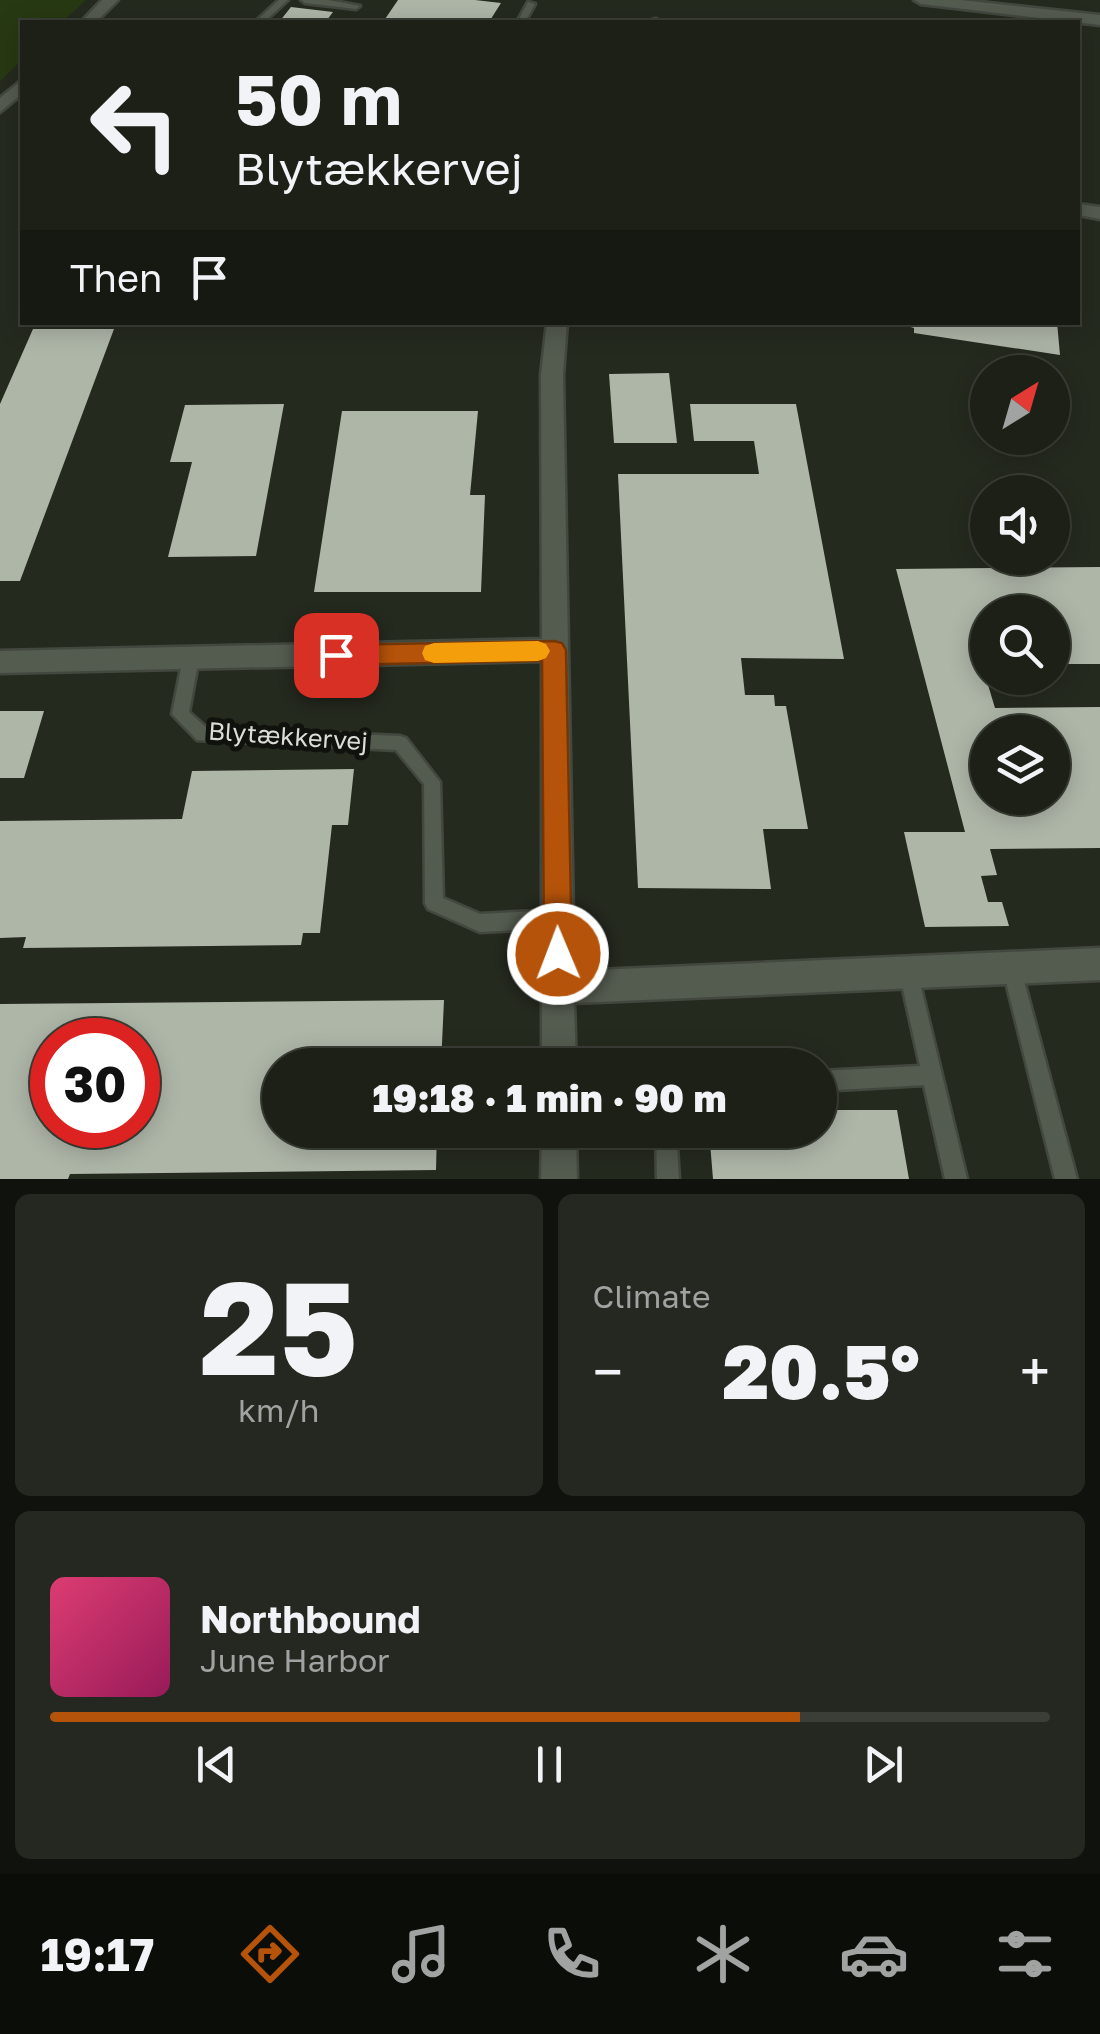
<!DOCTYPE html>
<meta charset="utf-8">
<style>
:root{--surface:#1c2017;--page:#252820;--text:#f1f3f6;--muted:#a0a3a1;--line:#3a3e36;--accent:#b45309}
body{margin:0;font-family:"Golos Text",sans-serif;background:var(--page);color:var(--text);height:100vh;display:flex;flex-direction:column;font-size:38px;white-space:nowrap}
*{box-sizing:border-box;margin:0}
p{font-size:32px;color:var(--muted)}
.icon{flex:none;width:55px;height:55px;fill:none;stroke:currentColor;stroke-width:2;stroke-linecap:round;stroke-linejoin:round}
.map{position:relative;height:1179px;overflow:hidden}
.side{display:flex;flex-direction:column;gap:15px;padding:15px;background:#0f120d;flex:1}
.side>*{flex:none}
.hud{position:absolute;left:20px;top:20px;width:1060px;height:305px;border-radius:0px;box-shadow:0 5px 25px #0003,0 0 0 2px var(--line);background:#1c2017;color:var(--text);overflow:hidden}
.needle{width:65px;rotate:37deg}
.fabs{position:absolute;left:970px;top:355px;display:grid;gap:20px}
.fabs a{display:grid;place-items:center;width:100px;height:100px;border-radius:50%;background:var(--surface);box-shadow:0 5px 25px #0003,0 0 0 2px var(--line);font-size:50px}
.speed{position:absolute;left:30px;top:1018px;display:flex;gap:20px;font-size:50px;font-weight:700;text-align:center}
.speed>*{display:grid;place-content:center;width:130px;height:130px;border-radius:50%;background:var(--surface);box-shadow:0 5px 25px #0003,0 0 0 2px var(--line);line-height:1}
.speed .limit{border:15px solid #d22;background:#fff;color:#111}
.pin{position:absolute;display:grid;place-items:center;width:85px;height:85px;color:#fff;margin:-42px;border-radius:20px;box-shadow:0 5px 15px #0006}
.me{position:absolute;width:110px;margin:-55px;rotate:359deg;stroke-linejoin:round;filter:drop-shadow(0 0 8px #0008)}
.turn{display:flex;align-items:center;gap:35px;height:210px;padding:0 50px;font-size:45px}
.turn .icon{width:130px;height:130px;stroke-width:2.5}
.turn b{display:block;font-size:70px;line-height:85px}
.then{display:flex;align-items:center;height:95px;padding:0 50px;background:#0003;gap:20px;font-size:38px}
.big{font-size:75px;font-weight:800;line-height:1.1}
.side .widget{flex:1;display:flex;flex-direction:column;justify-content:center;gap:15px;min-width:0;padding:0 35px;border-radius:15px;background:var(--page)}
.side .dial{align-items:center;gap:0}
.dial b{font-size:130px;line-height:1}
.song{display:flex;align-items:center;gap:30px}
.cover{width:120px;height:120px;border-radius:15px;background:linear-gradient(135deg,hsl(340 70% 55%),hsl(330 70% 35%))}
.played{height:10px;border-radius:5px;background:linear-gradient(90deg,var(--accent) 75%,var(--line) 75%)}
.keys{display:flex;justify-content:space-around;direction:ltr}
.heat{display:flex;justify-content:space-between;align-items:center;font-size:55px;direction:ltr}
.side .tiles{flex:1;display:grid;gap:15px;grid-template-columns:1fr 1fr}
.widget:last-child{grid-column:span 2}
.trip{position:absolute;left:262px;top:1048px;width:575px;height:100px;border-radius:50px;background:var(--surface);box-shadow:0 5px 25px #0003,0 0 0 2px var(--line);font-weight:800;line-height:100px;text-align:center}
.menu{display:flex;height:160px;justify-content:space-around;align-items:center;background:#0b0d09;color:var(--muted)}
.menu .icon{width:70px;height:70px}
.menu .on{color:var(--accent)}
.menu b{font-size:45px;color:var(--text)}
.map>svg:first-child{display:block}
.green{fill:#273912}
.building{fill:#aeb6a8;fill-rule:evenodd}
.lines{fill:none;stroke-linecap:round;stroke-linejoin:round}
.service-casing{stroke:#43483f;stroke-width:5}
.minor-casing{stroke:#43483f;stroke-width:5}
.tertiary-casing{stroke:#43483f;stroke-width:5}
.service{fill:#545b4f;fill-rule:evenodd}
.minor{fill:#545b4f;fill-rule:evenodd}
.tertiary{fill:#545b4f;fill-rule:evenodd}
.route{fill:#b45309;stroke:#753606;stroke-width:2.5}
.slow{fill:#f59e0b}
.labels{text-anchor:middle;stroke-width:10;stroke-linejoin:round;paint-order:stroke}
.street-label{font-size:25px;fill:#dbded7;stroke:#0f120d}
</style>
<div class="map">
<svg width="1100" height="1179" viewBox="0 0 1100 1179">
<rect width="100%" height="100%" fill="#252a1f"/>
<path class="green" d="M0 0H86L62 22H22V60L0 81Z"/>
<path class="building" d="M398 0H475L501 3 489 22H383Z
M291 7 333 12 327 20 331 22H279Z
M893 322H1057L1060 355 914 333V328Z
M33 329H114L20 581H0V404Z
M669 373 677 443H614L609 374Z
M284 404 256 556 168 557 192 462H170L185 405Z
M690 404H796L844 659 741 658 745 695H774L775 706H786L808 829H763L771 889 638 888 618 474H759L754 441H694Z
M342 411H478L470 495H485L481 592H314Z
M1100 567V664H1052V612H988V665H982L995 708 1100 707V848L990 849 997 875 981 876 988 902H1002L1009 926 925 927 904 832H965L896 569ZM988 732H1052V798H988Z
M0 711H44L24 778H0Z
M354 769 348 825H332L320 933H303L301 945 23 948 26 937 0 938V821L182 819 192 771Z
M444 1000 441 1065H280V1130H437L436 1170 70 1174 68 1179H0V1004ZM52 1040H138V1125H52Z
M820 1110H897L909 1179H713L709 1130H820Z"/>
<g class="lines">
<defs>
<path id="service" d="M279 0H288L264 22H255Z
M301 0H328L360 6 356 9 305 3Z
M528 2 535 4 525 22H517Z
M656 19 661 22H650L652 20Z
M191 651 197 653 199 658 189 712 207 728 400 736 406 738 440 782 443 898 480 914 557 910 564 913 566 919 564 925 557 928 480 932 428 909 425 903 424 784 396 750 197 740 172 714 183 658 185 653Z
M1011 957 1018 959 1020 966 1077 1179H1055L1002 966 1004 959Z
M908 962 915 964 917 971 967 1179H945L924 1085 820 1091V1071L920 1066 899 971 901 964Z
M656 1130H676L679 1179H657Z"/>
<path id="minor" d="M102 0H118L96 22H81Z
M22 80V94L0 112V98Z
M1078 204 1100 207V219L1078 215Z
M547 322H567L563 375 574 971 1100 948V980L574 1003 576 1065H542V661L0 673V651L542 639 541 375Z
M542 1130H576L577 1179H541Z"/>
<path id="tertiary" d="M914 0H961L1100 15V25L921 4Z"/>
</defs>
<use href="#service" class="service-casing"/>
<use href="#minor" class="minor-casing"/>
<use href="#tertiary" class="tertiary-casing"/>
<use href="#service" class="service"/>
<use href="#minor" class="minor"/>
<use href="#tertiary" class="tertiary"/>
</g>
<path class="route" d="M554 641 562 643 566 650 572 954 568 964 558 968 548 964 544 954 542 661 336 665 328 662 324 655 328 648 336 645Z"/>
<path class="slow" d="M538 641 546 644 550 651 546 658 538 661 434 663 425 660 422 653 425 646 434 643Z"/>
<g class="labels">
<g class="street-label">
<text transform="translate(288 736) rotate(4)" y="9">Blytækkervej</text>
</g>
</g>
</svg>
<div class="fabs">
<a><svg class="needle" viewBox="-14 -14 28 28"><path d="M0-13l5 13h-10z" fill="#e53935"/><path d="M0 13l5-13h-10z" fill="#a0a3a1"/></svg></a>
<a><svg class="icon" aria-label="sound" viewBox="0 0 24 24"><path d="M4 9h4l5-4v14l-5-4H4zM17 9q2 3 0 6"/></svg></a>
<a><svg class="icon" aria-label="search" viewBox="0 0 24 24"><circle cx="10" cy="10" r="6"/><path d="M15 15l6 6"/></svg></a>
<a><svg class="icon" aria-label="layers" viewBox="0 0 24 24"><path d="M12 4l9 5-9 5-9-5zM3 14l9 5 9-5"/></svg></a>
</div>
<div class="speed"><div class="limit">30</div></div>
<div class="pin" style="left:336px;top:655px;background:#d93025"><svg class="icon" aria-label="arrive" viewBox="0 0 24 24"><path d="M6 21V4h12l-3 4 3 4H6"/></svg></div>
<svg class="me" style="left:558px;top:954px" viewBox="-20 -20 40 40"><circle r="17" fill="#b45309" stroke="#fff" stroke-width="3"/><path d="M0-11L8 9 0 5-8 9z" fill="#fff"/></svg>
<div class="trip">19:18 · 1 min · 90 m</div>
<div class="hud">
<div class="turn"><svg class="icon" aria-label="left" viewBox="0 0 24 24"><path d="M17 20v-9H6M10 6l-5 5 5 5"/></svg><div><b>50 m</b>Blytækkervej</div></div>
<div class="then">Then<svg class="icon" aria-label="arrive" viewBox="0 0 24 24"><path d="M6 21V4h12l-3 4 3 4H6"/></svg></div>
</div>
</div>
<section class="side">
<div class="tiles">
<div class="widget dial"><b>25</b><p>km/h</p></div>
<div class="widget"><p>Climate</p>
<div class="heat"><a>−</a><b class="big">20.5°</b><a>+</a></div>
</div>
<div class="widget">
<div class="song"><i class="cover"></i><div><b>Northbound</b><p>June Harbor</p></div></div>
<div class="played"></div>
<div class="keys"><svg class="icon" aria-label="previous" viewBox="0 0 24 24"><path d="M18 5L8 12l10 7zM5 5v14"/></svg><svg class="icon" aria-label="pause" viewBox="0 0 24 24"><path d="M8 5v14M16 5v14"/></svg><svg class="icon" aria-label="next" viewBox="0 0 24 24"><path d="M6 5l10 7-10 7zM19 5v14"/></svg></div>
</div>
</div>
</section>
<nav class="menu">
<b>19:17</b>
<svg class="icon on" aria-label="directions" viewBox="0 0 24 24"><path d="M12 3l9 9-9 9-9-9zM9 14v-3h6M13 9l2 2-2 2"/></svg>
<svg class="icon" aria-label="music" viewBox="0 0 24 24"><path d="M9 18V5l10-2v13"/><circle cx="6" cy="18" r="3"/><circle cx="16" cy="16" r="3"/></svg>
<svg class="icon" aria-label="phone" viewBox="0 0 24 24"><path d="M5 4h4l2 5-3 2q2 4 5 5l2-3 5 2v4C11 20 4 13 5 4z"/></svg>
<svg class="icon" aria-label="climate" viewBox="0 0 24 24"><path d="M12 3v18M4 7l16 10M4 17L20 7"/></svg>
<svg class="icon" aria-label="car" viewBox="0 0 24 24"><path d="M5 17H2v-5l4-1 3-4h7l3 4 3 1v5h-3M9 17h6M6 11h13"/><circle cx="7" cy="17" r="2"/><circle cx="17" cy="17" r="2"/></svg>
<svg class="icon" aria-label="filters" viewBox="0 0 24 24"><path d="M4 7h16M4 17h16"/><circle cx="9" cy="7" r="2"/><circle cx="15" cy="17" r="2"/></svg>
</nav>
